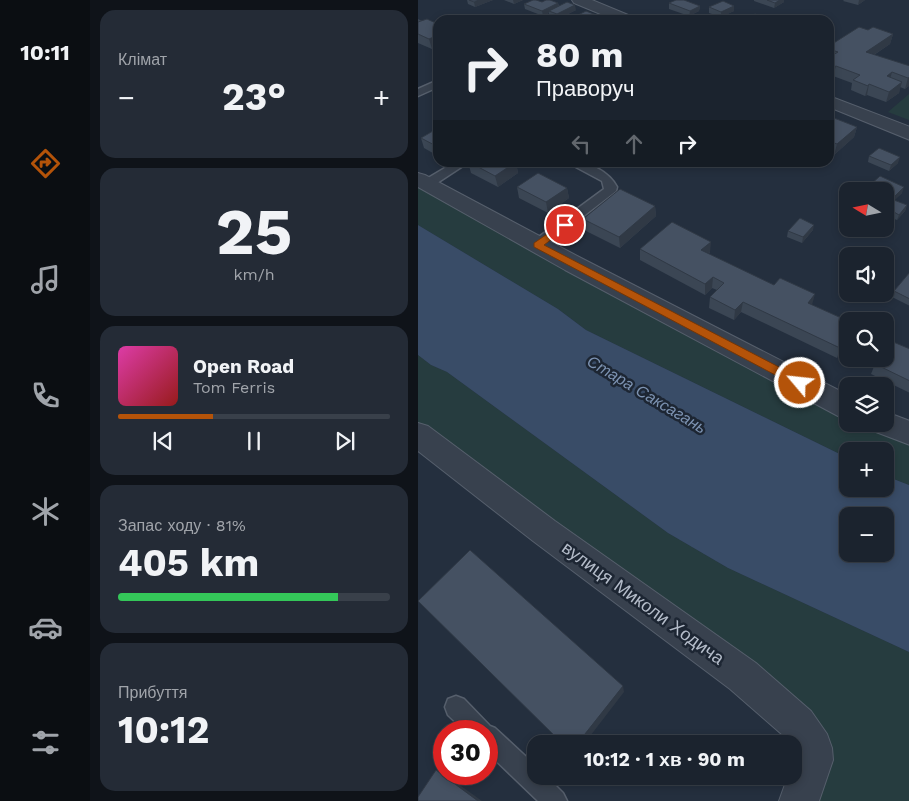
<!DOCTYPE html>
<html lang="uk">
<meta charset="utf-8">
<style>
:root{--surface:#1b232e;--page:#242b36;--text:#f1f3f6;--muted:#a0a4aa;--line:#39404a;--accent:#b45309}
body{margin:0;font-family:"Work Sans",sans-serif;background:var(--page);color:var(--text);height:100vh;display:flex;flex-direction:column;font-size:19px;white-space:nowrap}
*{box-sizing:border-box;margin:0}
p{font-size:16px;color:var(--muted)}
.icon{flex:none;width:28px;height:28px;fill:none;stroke:currentColor;stroke-width:2;stroke-linecap:round;stroke-linejoin:round}
.map{position:relative;flex:1;overflow:hidden}
.side{display:flex;flex-direction:column;gap:10px;padding:10px;background:#0f1319;width:328px}
.side>*{flex:none}
.hud{position:absolute;left:15px;top:15px;width:401px;height:152px;border-radius:15px;box-shadow:0 2px 8px #0003,0 0 0 1px var(--line);background:#1b232e;color:var(--text);overflow:hidden}
.needle{width:32px;rotate:280deg}
.buttons{position:absolute;left:421px;top:182px;display:grid;gap:10px}
.buttons a{display:grid;place-items:center;width:55px;height:55px;border-radius:10px;background:var(--surface);box-shadow:0 2px 8px #0003,0 0 0 1px var(--line);font-size:25px}
.speed{position:absolute;left:15px;top:720px;display:flex;gap:10px;font-size:25px;font-weight:700;text-align:center}
.speed>*{display:grid;place-content:center;width:65px;height:65px;border-radius:50%;background:var(--surface);box-shadow:0 2px 8px #0003,0 0 0 1px var(--line);line-height:1}
.speed .limit{border:8px solid #d22;background:#fff;color:#111}
.pin{position:absolute;display:grid;place-items:center;width:42px;height:42px;color:#fff;margin:-21px;border:2px solid #fff;border-radius:50%;box-shadow:0 1px 5px #0007}
.me{position:absolute;width:55px;margin:-28px;rotate:298deg;stroke-linejoin:round;filter:drop-shadow(0 0 4px #0008)}
.turn{display:flex;align-items:center;gap:18px;height:105px;padding:0 20px;font-size:22px}
.turn .icon{width:65px;height:65px;stroke-width:2.5}
.turn b{display:block;font-size:35px;line-height:42px}
.lanes{display:flex;align-items:center;height:48px;padding:0 20px;background:#0003;justify-content:center;gap:25px;direction:ltr}
.lanes .off{opacity:.35}
.big{font-size:38px;font-weight:700;line-height:1.1}
.side .tile{flex:1;display:flex;flex-direction:column;justify-content:center;gap:8px;min-width:0;padding:0 18px;border-radius:15px;background:var(--page)}
.side .dial{align-items:center;gap:0}
.dial b{font-size:65px;line-height:1}
.song{display:flex;align-items:center;gap:15px}
.cover{width:60px;height:60px;border-radius:8px;background:linear-gradient(135deg,hsl(320 70% 55%),hsl(0 70% 35%))}
.played{height:5px;border-radius:2px;background:linear-gradient(90deg,var(--accent) 35%,var(--line) 35%)}
.keys{display:flex;justify-content:space-around;direction:ltr}
.heat{display:flex;justify-content:space-between;align-items:center;font-size:28px;direction:ltr}
.charge{height:8px;border-radius:4px;background:linear-gradient(90deg,#34c759 81%,var(--line) 0)}
.trip{position:absolute;left:109px;top:735px;width:275px;height:50px;border-radius:15px;background:var(--surface);box-shadow:0 2px 8px #0003,0 0 0 1px var(--line);font-weight:700;line-height:50px;text-align:center}
main{display:flex;flex:1;min-height:0}
.dock{display:flex;flex-direction:column;width:90px;justify-content:space-around;align-items:center;background:#0b0e12;color:var(--muted)}
.dock .icon{width:35px;height:35px}
.dock .on{color:var(--accent)}
.dock b{font-size:22px;color:var(--text)}
.map>svg:first-child{display:block}
.green{fill:#263c3f}
.water{fill:#394c67;fill-rule:evenodd}
.lines{fill:none;stroke-linecap:round;stroke-linejoin:round}
.service-casing{stroke:#565f6c;stroke-width:3}
.minor-casing{stroke:#565f6c;stroke-width:2}
.service{fill:#38414e;fill-rule:evenodd}
.minor{fill:#38414e;fill-rule:evenodd}
.wall{fill:#3b4654}
.shaded-wall{fill:#303945}
.building{fill:#455162;stroke:#303945}
.route{fill:#b45309;stroke:#753606}
.labels{text-anchor:middle;stroke-width:5;stroke-linejoin:round;paint-order:stroke}
.water-label{font-size:16px;font-style:italic;fill:#7c92b1;stroke:#1d2633}
.near-street-label{font-size:18px;fill:#b4bcc9;stroke:#1d2633}
</style>
<main>
<nav class="dock">
<b>10:11</b>
<svg class="icon on" aria-label="directions" viewBox="0 0 24 24"><path d="M12 3l9 9-9 9-9-9zM9 14v-3h6M13 9l2 2-2 2"/></svg>
<svg class="icon" aria-label="music" viewBox="0 0 24 24"><path d="M9 18V5l10-2v13"/><circle cx="6" cy="18" r="3"/><circle cx="16" cy="16" r="3"/></svg>
<svg class="icon" aria-label="phone" viewBox="0 0 24 24"><path d="M5 4h4l2 5-3 2q2 4 5 5l2-3 5 2v4C11 20 4 13 5 4z"/></svg>
<svg class="icon" aria-label="climate" viewBox="0 0 24 24"><path d="M12 3v18M4 7l16 10M4 17L20 7"/></svg>
<svg class="icon" aria-label="car" viewBox="0 0 24 24"><path d="M5 17H2v-5l4-1 3-4h7l3 4 3 1v5h-3M9 17h6M6 11h13"/><circle cx="7" cy="17" r="2"/><circle cx="17" cy="17" r="2"/></svg>
<svg class="icon" aria-label="filters" viewBox="0 0 24 24"><path d="M4 7h16M4 17h16"/><circle cx="9" cy="7" r="2"/><circle cx="15" cy="17" r="2"/></svg>
</nav>
<section class="side">
<div class="tile"><p>Клімат</p>
<div class="heat"><a>−</a><b class="big">23°</b><a>+</a></div>
</div>
<div class="tile dial"><b>25</b><p>km/h</p></div>
<div class="tile">
<div class="song"><i class="cover"></i><div><b>Open Road</b><p>Tom Ferris</p></div></div>
<div class="played"></div>
<div class="keys"><svg class="icon" aria-label="previous" viewBox="0 0 24 24"><path d="M18 5L8 12l10 7zM5 5v14"/></svg><svg class="icon" aria-label="pause" viewBox="0 0 24 24"><path d="M8 5v14M16 5v14"/></svg><svg class="icon" aria-label="next" viewBox="0 0 24 24"><path d="M6 5l10 7-10 7zM19 5v14"/></svg></div>
</div>
<div class="tile"><p>Запас ходу · 81%</p><b class="big">405 km</b><div class="charge"></div></div>
<div class="tile"><p>Прибуття</p><b class="big">10:12</b></div>
</section>
<div class="map">
<svg width="492" height="801" viewBox="0 0 492 801">
<rect width="100%" height="100%" fill="#242f3e"/>
<path class="green" d="M491 94V120L470 112Z
M0 179 430 408V424H468L491 433V485L468 476V451H430V458L168 330 140 309 0 225Z
M0 355 13 365 29 372 250 533 310 568 491 652V801H393L395 748 0 435Z"/>
<path class="water" d="M0 225 140 309 168 330 430 458V489H468V476L491 485V652L310 568 250 533 29 372 13 365 0 355ZM430 516H468V554H430Z"/>
<g class="lines">
<defs>
<path id="service" d="M20 80V87L0 96V89Z
M37 162H51L13 187H5L3 184 5 181Z
M155 162C172 162 191 172 199 187L198 191 124 248H114L112 245 114 242 186 189 184 181 156 166Z
M38 696 46 699 72 726 77 728 118 766V776H128L145 793 149 801H120L69 752V731H47L30 715 27 707 30 699Z"/>
<path id="minor" d="M154 0H174L215 17 218 20H197L156 3Z
M411 96 492 127V140L411 107Z
M0 173 7 175 163 258 430 395V419L420 416 147 270 0 187Z
M468 412 492 421V445L458 432 454 424H468Z
M0 423 10 426 137 521 338 663 393 711 409 734 414 748 415 760 401 801H361L370 776H375V744H370L367 737 312 689 115 541 0 451Z"/>
</defs>
<use href="#service" class="service-casing"/>
<use href="#minor" class="minor-casing"/>
<use href="#service" class="service"/>
<use href="#minor" class="minor"/>
</g>
<path class="wall" d="M49 0H75L57 7 50 4Z
M86 0H105L96 4Z
M336 0H366V2L356 8 336 1Z
M426 0H447L440 5 425 1Z
M124 2 140 3 141 6 158 10 140 19 131 16V13L125 16 107 9 106 4Z
M251 3 282 6 281 11 271 16 251 9Z
M316 6V11L303 17 291 13V7Z
M0 19 4 21 20 24V46L14 49 0 43Z
M450 30 475 34 472 44 456 55 492 66V85L487 89 482 87 481 93 468 102 449 95 447 96 433 90 434 83 415 76 411 79V46Z
M20 100V112L17 102Z
M411 116 439 127 436 137 416 155 411 153Z
M20 128V156L6 148 3 138Z
M451 156 480 163 471 171 450 162Z
M50 162H98L100 173 80 187 53 173Z
M138 162H155L148 167Z
M451 186 484 193 476 200 489 205 487 211 479 220 474 218 468 226V191H450Z
M99 187 149 188 151 198 130 213 101 198Z
M237 206 238 216 202 248 166 230 165 219Z
M395 230 384 243 369 237 370 231Z
M222 249 292 252 291 254 394 305 430 321V343L419 358 323 312 316 320 291 308 292 297 299 290 294 288 287 295 222 260Z
M492 272V306L474 297 476 291Z
M492 349V393L453 374 457 364Z"/>
<path class="shaded-wall" d="M61 0H75L57 7 56 2Z
M95 0H105L96 4Z
M362 0H366V2L356 8 357 3Z
M441 0H447L440 5Z
M140 3 141 8 131 11V13L125 16 124 11Z
M157 5 158 10 140 19 139 14Z
M282 6 281 11 271 16 272 11Z
M316 6V11L303 17V12Z
M181 16 182 20H174Z
M475 34 472 44 445 62 448 52Z
M20 35V46L14 49 11 39Z
M418 66 415 76 411 79V70Z
M474 72 471 83 469 76Z
M492 77V85L487 89 490 78Z
M484 82 481 93 468 102 471 92Z
M451 84 449 95 447 96 450 86Z
M439 127 436 137 416 155 419 144Z
M482 157 480 163 471 171 473 165Z
M98 162 100 173 80 187 77 176Z
M148 162H155L148 167Z
M486 187 484 193 474 203 476 197Z
M149 188 151 198 130 213 128 202Z
M489 205 487 211 479 220 481 215Z
M237 206 238 216 202 248 201 237Z
M476 212 474 218 468 226 469 220Z
M396 225 395 230 384 243 385 237Z
M293 242 292 252 283 261V250Z
M295 277 294 288 287 295V284Z
M397 294 394 305 390 303Z
M325 302 323 312 316 320 317 310Z
M430 338V343L419 358 422 348Z
M205 686 206 692 166 744H159Z
M18 770 25 773 64 801H60Z"/>
<path class="building" d="M51 0H61L56 2Z
M115 0H118L124 2 128 0H132L140 3 124 11 106 4Z
M258 0H266L282 6 272 11 251 3Z
M349 0H362L357 3Z
M305 1 316 6 303 12 291 7Z
M149 2 157 5 139 14 131 11Z
M168 11 181 16 174 20H150Z
M337 14 349 18 346 20H326Z
M300 16 309 20H289Z
M195 18 201 20H191Z
M9 19 20 24V35L11 39 0 34V22Z
M441 27 450 30 455 27 475 34 448 52 492 66V77L490 78 474 72 469 76 484 82 471 92 451 84 450 86 435 80 442 75 418 66 411 70V54L415 55 420 52 411 49V46Z
M411 116 439 127 419 144 411 141Z
M20 128V147L3 138Z
M461 148 482 157 473 165 451 156Z
M51 162H98L77 176Z
M120 173 149 188 128 202 99 187Z
M462 176 486 187 476 197 468 193V191H464L451 186Z
M202 189 237 206 201 237 165 219Z
M468 197 489 205 481 215 476 212 469 220 468 219Z
M382 218 396 225 385 237 370 231Z
M254 222 293 242 283 250 356 285 362 278 397 294 390 303 430 321V338L422 348 325 302 317 310 292 297 306 283 295 277 287 284 222 249Z
M492 272V299L476 291Z
M473 341 492 349V381L457 364 461 359H468V349Z
M52 550 205 686 159 744H145L0 601Z
M18 770 60 801H0V797Z"/>
<path class="route" d="M147 222 151 225 150 227 126 245 386 380 388 383 386 386H378L116 247V243Z"/>
<g class="labels">
<g class="water-label">
<text transform="translate(229 394) rotate(31)" y="6">Стара Саксагань</text>
</g>
<g class="near-street-label">
<text transform="translate(225 603) rotate(36)" y="6">вулиця Миколи Ходича</text>
</g>
</g>
</svg>
<div class="buttons">
<a><svg class="needle" viewBox="-14 -14 28 28"><path d="M0-13l5 13h-10z" fill="#e53935"/><path d="M0 13l5-13h-10z" fill="#a0a4aa"/></svg></a>
<a><svg class="icon" aria-label="sound" viewBox="0 0 24 24"><path d="M4 9h4l5-4v14l-5-4H4zM17 9q2 3 0 6"/></svg></a>
<a><svg class="icon" aria-label="search" viewBox="0 0 24 24"><circle cx="10" cy="10" r="6"/><path d="M15 15l6 6"/></svg></a>
<a><svg class="icon" aria-label="layers" viewBox="0 0 24 24"><path d="M12 4l9 5-9 5-9-5zM3 14l9 5 9-5"/></svg></a>
<a>+</a>
<a>−</a>
</div>
<div class="speed"><div class="limit">30</div></div>
<div class="pin" style="left:147px;top:225px;background:#d93025"><svg class="icon" aria-label="arrive" viewBox="0 0 24 24"><path d="M6 21V4h12l-3 4 3 4H6"/></svg></div>
<svg class="me" style="left:382px;top:383px" viewBox="-20 -20 40 40"><circle r="17" fill="#b45309" stroke="#fff" stroke-width="3"/><path d="M0-11L8 9 0 5-8 9z" fill="#fff"/></svg>
<div class="trip">10:12 · 1 хв · 90 m</div>
<div class="hud">
<div class="turn"><svg class="icon" aria-label="right" viewBox="0 0 24 24"><path d="M7 20v-9h11M14 6l5 5-5 5"/></svg><div><b>80 m</b>Праворуч</div></div>
<div class="lanes"><svg class="icon off" aria-label="left" viewBox="0 0 24 24"><path d="M17 20v-9H6M10 6l-5 5 5 5"/></svg><svg class="icon off" aria-label="ahead" viewBox="0 0 24 24"><path d="M12 20V5M6 11l6-6 6 6"/></svg><svg class="icon" aria-label="right" viewBox="0 0 24 24"><path d="M7 20v-9h11M14 6l5 5-5 5"/></svg></div>
</div>
</div>
</main>
